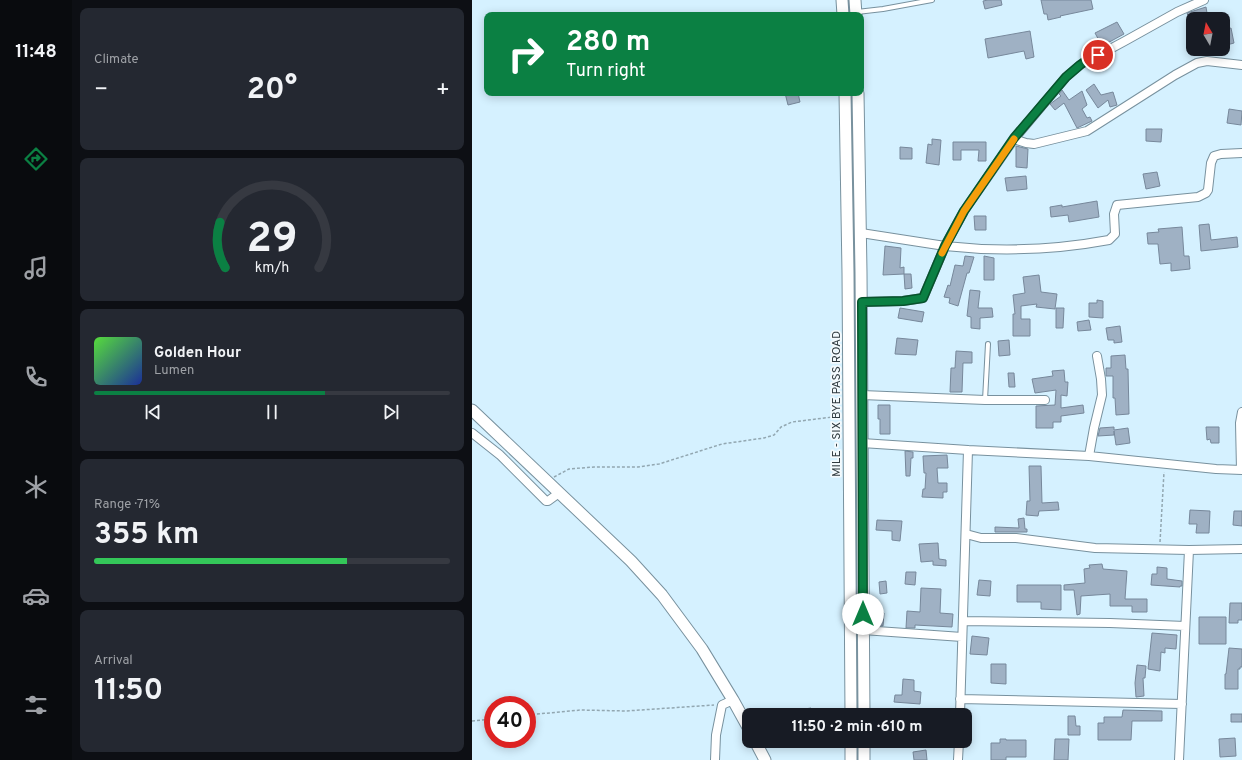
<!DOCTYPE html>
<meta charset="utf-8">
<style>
:root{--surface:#171b24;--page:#242831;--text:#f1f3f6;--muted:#9ea1a6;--line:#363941;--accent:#0b8043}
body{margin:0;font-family:Overpass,sans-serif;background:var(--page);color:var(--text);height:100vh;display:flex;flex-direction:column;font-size:15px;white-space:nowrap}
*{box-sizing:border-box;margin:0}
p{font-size:13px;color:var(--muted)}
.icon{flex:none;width:22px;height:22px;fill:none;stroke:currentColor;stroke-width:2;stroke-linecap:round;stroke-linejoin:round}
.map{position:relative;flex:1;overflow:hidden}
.sheet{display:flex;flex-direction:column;gap:8px;padding:8px;background:#0d0f14;width:400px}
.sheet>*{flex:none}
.guide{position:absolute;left:12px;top:12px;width:380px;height:84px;border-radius:8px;box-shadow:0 2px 10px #0003;background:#0b8043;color:#fff;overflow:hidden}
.needle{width:26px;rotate:350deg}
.controls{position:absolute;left:714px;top:12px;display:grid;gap:8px}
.controls a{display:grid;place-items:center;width:44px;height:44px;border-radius:8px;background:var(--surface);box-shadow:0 2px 10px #0003;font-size:20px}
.speed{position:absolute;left:12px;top:696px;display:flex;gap:8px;font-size:20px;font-weight:700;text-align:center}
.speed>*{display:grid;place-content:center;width:52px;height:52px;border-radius:50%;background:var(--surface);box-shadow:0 2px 10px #0003;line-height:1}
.speed .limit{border:6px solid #d22;background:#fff;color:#111}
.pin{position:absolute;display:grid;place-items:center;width:34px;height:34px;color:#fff;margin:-17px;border:2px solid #fff;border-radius:50%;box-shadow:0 1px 4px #0007}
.me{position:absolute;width:44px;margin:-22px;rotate:0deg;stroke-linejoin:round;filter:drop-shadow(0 0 3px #0008)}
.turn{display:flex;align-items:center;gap:14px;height:84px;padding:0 16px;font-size:18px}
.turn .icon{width:52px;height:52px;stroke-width:2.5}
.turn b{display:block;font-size:28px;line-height:34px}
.big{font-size:30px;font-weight:700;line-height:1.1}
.sheet .card{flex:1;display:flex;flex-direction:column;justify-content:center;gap:6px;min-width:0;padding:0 14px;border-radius:8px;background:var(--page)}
.sheet .dial{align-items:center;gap:0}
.dial svg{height:104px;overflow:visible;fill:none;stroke:var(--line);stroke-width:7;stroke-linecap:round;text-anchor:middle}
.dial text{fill:var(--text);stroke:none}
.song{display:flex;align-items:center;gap:12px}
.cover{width:48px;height:48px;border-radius:6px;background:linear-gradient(135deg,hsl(110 70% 55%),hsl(230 70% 35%))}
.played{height:4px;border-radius:2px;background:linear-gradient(90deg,var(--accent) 65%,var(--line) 65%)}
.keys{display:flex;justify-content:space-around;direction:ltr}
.heat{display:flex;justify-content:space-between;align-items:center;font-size:22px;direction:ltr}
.charge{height:6px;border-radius:3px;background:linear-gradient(90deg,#34c759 71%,var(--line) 0)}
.trip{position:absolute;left:270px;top:708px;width:230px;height:40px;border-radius:8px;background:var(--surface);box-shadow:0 2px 10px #0003;font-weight:700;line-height:40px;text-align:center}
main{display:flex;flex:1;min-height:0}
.dock{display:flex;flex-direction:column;width:72px;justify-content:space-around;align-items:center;background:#090b0e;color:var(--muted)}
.dock .icon{width:28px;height:28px}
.dock .active{color:var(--accent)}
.dock b{font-size:18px;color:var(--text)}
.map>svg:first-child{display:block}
.building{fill:#9fb1c4;stroke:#77889b}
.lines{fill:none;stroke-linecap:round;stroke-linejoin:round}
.lane-casing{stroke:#78919e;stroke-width:6}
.street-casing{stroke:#78919e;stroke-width:10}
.secondary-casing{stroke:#78919e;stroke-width:13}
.path{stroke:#92a7b1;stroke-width:1.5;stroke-dasharray:3 2;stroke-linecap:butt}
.lane{stroke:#fff;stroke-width:4}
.street{stroke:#fff;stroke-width:8}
.secondary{stroke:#fff;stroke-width:11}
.route-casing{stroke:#07532c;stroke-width:10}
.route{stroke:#0b8043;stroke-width:7}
.slow{stroke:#f59e0b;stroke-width:7}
.labels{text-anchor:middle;stroke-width:3.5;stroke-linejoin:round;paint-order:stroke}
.street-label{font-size:12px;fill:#2f3a3f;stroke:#f4fafd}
</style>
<main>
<nav class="dock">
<b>11:48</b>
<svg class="icon active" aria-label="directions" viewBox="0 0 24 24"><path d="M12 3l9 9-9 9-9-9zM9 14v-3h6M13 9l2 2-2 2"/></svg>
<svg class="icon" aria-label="music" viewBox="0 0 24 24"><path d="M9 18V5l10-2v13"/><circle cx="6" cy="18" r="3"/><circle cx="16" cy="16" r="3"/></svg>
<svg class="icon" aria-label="phone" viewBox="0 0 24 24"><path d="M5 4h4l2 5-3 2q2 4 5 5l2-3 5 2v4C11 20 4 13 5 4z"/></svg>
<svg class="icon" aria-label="climate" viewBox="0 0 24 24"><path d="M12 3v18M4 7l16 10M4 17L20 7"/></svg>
<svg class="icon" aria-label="car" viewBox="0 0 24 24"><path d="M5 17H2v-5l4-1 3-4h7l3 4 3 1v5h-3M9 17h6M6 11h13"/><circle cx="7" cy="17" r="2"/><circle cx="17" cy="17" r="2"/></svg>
<svg class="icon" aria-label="filters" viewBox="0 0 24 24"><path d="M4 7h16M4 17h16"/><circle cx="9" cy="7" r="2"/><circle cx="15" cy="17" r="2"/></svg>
</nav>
<section class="sheet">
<div class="card"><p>Climate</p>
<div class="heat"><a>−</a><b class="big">20°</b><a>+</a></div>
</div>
<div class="card dial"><svg viewBox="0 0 100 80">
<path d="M14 69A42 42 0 1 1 86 69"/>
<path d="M14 69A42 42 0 0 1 10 34" stroke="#0b8043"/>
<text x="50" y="56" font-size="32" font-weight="700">29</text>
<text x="50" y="72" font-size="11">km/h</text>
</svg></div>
<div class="card">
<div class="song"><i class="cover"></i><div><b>Golden Hour</b><p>Lumen</p></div></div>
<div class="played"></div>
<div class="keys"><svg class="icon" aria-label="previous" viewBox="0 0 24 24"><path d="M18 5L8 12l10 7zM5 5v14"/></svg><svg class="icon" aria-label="pause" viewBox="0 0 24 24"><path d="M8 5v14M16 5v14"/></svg><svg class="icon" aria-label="next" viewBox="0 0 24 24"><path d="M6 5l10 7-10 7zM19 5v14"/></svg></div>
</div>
<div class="card"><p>Range · 71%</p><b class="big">355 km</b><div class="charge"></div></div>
<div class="card"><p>Arrival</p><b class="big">11:50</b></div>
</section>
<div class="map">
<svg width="770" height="760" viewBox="0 0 770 760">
<rect width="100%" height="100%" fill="#d5f1ff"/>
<path class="building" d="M516 0H529L530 5 513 9 511 1Z
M569 0H619L621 9 588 16 589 17 576 20 575 14H572Z
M734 7 736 19H717L715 13Z
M645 22 652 34 630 46 623 33Z
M759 28 762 43 751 46V30Z
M558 31 562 57 554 59 552 51 516 58 513 39Z
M622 84 629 95 641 92 645 105 638 107 636 100 626 108 614 90Z
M590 90 597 100 610 91 615 105 610 109 615 118 618 117 620 121 605 128 592 103 583 110 578 104 589 96 587 94Z
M313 93H326L328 102 316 105Z
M757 109 770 111 769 125 755 123Z
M674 129H690L689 142 674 141Z
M460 139 469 140 467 165 454 163 456 144 460 145Z
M481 142H514V161H506L507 150H489V160H481Z
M544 146 556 149 555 168 544 167Z
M428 147 440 148V159H428Z
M685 172 688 186 674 189 671 174Z
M554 176 555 189 535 191 533 178Z
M625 201 627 217 597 222 596 215 579 217 578 207 590 205V207Z
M502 216H514V230H503Z
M737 224 739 240 765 237 766 247 729 251 727 225Z
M710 227 712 256H717L718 269 699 271V263L688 264 686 244H676L675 233 687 232 686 229Z
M413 246 429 248 428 268 432 267V274L411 275Z
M493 256 502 257 497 273H495L486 306 477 303 478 298 472 297 476 285 478 286 483 265 491 266Z
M512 256 522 258V280H512Z
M432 274H439L440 288 433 289Z
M567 275 569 292 585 294 583 309 564 307 565 304 549 306V319H558V336H541V314H543L541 295 553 293 551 277Z
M498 290 508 291 506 308H520L521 317 508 318V329L499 328V317L495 316Z
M625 300 631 301V318L617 317V303H625Z
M428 308 452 312 450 322 426 318Z
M584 308H592L591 328H584Z
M617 320 619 330 606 331 605 322Z
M648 326 650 342 642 343V340H636L634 328Z
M425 338 446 340 444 355 423 354Z
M537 340 538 355 527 356 526 341Z
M484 351 500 352V363H491L490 392H478L479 368H483Z
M653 355 654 369H656L657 414 644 415 643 398H641V376H634V368H639V356Z
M592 370 593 382H596L595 396 589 395V408L611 405 612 413 589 416V422H581V428H564V406L583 405 584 390 563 393 560 379 581 376 580 371Z
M536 373H542L543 387H537Z
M406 405H418V434H408V419H406Z
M642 427V430L656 428 658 443 644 445 642 431V435L626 436 628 428Z
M734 427H747V443H739L738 439 735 440Z
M433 451 441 452V458H439L438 476H434Z
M475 455 476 468H465L466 483H475V492H471V498L450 497 451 489H453L454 473H452L451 456Z
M557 466H569L570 503 586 502 587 510 567 511 566 516 554 515 555 501H558Z
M718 510 738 511 737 533H724L725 524H717Z
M762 511H770V526L761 525Z
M552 518 553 529H555V532H523V527L547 528 546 519Z
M405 520 430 521 428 541 420 540V531L404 530Z
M466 543 467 559 474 560V566L461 565V561L449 562 447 544Z
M630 564 631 569 655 571 653 599H675V612H660V606H638V594L609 596 608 614 605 615 602 590H592V585L613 583 612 569 618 568 617 565Z
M685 567 695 568V579L710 581V586H708V587L679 585 680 574H685Z
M434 572H444L443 585 433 584Z
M507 580 519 581 518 596 505 595Z
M414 581 415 593 408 594 407 582Z
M545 585H589V610L569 609V602H545Z
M449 588 469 589 468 613 481 614 480 627 443 625V628H434L435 611 448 612Z
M758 603H770V620H766V623H757Z
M400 612 412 613 411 626 399 625Z
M727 617H754V644H727Z
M680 633 705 635 704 649 693 648V653L689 652 688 671 676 669Z
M500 636 517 638 515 655 498 654Z
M757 648 770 649V667H768V669H766V689H753V674H754Z
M519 664H534V684L519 683Z
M665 665 674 666 673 678H671L672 696 664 697 663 683Z
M431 679 442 680V691L449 692 448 704 422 702 423 695H430Z
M339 708 340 715H327L326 710Z
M651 710 690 711V721H660L659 740H626V723H632V717H650Z
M759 714H770V722H759Z
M596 716H603L604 726H608V735H596Z
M763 738 764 756 748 757 747 739Z
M528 739H534V740H554V757H534V760H519V743H528Z
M583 739H597L596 760H582Z
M454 750 455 760H442L441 752Z"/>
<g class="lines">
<defs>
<path id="lane" d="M385 12 411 9 460 0
M513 400 516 344"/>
<path id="street" d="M732 0 705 12 653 41 627 55 618 58 608 65 594 77 542 139 492 211 473 246C527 252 583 250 637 240L643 234 642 214 645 205 726 197 734 193 736 190 739 163 742 156 749 154 770 153
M542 139 554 143 562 144 615 131 703 75 725 63 735 61 770 65
M389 233 473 246 451 298 431 301 390 302
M390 395 513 400H573
M0 433 28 455 74 501H76L87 493
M390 443 496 450 488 715
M496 450 617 456 744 469 770 470
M617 456 622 428 630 395 629 379 625 356
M769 470 768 423 770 412
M494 534 509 538H544L623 548 717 550 770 549
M491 621 638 623 713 626
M391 630 490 637
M488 699 710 704
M243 760 244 735 250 705 261 700
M486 760 487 741
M707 760 717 550"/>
<path id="secondary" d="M370 0 371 15
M383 0 384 15
M373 93 376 273 379 715
M386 93 389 272 392 715
M0 410 159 561 190 595 230 649 261 700 277 729
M283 741 293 760
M379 741V760
M392 741V760"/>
</defs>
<use href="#lane" class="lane-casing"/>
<use href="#street" class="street-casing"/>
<use href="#secondary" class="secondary-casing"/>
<path class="path" d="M82 477 97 469 122 467H166L187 464 250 444 292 438 302 435 309 427 320 422 369 416
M688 542 692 472
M55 715 109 710 154 711 242 705
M0 721 21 719"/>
<use href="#lane" class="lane"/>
<use href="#street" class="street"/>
<use href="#secondary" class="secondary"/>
</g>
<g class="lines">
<defs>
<path id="route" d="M391 614 390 302 431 301 451 298 473 246 492 211 542 138 594 77 608 65 618 58 626 55"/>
</defs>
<use href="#route" class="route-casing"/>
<use href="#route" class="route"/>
<path class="slow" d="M470 253 492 211 542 139"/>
</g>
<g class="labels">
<g class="street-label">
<text transform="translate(364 404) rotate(-90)" y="4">MILE - SIX BYE PASS ROAD</text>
</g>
</g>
</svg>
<div class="controls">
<a><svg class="needle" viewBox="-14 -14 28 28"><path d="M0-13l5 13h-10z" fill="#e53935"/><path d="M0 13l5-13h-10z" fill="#9ea1a6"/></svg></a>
</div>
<div class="speed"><div class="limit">40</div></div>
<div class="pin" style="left:626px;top:55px;background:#d93025"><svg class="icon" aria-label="arrive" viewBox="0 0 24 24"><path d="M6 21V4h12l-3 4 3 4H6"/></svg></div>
<svg class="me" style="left:391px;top:614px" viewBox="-20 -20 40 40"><circle r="19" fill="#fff"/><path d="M0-13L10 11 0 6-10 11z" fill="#0b8043"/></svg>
<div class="trip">11:50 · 2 min · 610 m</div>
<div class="guide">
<div class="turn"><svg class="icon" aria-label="right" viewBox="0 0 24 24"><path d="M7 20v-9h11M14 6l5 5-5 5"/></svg><div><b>280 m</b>Turn right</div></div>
</div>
</div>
</main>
